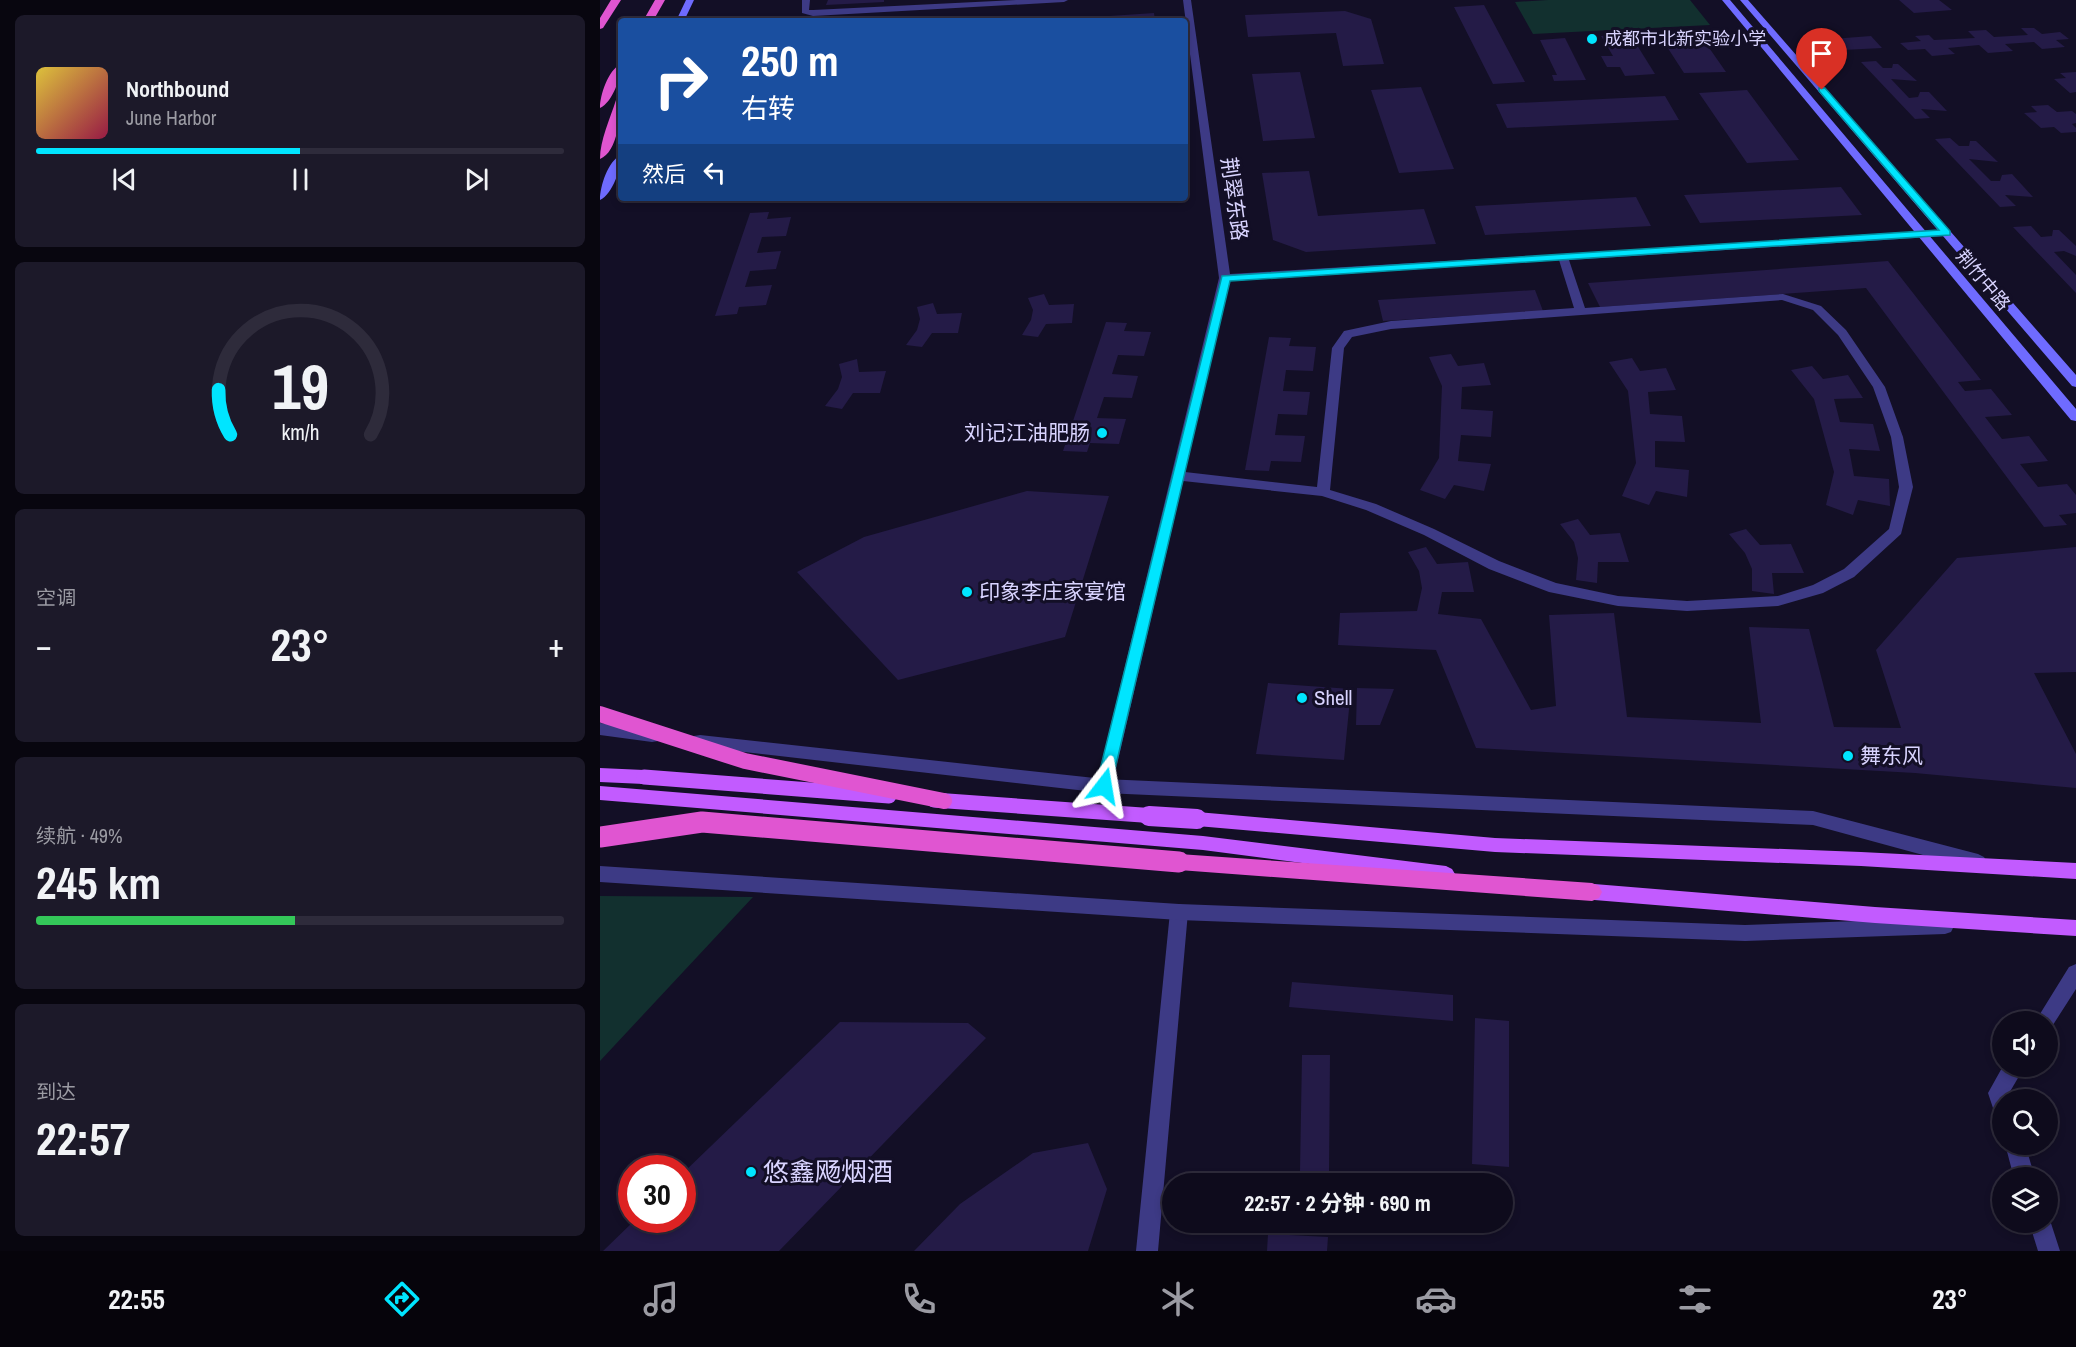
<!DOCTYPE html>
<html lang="zh">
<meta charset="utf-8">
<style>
:root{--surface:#0e0b1c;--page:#1c1929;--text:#f1f3f6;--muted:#9b9ba3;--line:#2e2b3b;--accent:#00e5ff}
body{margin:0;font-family:"Archivo Narrow","Noto Sans SC",sans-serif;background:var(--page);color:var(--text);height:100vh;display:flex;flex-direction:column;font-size:22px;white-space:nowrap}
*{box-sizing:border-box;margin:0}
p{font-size:20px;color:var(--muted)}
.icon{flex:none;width:33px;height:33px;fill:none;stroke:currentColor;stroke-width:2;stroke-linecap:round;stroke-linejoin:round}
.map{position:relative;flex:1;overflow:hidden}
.sheet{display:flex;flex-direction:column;gap:15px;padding:15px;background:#08060f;width:600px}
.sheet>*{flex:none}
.guide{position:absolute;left:18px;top:18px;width:570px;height:183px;border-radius:6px;box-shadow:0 3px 9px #0003,0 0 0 2px var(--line);background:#1a4fa0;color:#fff;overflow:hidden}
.tools{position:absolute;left:1392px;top:1011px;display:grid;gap:12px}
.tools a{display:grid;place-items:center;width:66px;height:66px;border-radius:50%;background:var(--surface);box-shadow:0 3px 9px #0003,0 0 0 2px var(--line);font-size:30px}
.speed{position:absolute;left:18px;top:1155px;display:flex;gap:12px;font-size:30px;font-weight:700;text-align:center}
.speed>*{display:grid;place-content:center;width:78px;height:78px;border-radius:50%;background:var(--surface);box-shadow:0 3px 9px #0003,0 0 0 2px var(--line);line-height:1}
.speed .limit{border:9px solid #d22;background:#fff;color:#111}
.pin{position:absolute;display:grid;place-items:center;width:51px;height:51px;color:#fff;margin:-62px -26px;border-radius:50% 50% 50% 0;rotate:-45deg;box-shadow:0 0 6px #0007}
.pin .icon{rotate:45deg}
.me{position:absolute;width:66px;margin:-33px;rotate:14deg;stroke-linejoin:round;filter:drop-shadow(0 0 4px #0008)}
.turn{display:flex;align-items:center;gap:21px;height:126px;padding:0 24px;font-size:27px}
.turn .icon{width:78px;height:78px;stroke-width:2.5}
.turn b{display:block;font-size:42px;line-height:51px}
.then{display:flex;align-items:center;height:57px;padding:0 24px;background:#0003;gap:12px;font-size:22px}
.big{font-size:45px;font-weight:700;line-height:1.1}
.sheet .tile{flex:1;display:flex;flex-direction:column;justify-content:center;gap:9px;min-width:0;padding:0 21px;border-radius:9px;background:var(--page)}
.sheet .dial{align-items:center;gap:0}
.dial svg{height:156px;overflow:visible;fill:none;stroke:var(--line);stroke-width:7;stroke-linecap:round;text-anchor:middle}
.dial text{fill:var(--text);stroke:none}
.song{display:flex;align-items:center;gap:18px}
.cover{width:72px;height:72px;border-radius:9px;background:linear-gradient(135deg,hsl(50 70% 55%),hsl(340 70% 35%))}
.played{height:6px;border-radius:3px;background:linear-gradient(90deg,var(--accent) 50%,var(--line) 50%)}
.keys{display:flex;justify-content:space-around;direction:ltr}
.heat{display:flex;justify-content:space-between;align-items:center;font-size:33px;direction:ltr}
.charge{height:9px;border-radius:4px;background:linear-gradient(90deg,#34c759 49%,var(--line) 0)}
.trip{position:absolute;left:562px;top:1173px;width:351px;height:60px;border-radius:30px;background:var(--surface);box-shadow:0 3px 9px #0003,0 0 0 2px var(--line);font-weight:700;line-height:60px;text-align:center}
.tab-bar{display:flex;height:96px;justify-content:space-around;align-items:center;background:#06040b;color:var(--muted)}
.tab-bar .icon{width:42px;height:42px}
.tab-bar .selected{color:var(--accent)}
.tab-bar b{font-size:27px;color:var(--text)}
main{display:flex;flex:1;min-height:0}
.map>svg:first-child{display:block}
.green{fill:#12302f}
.building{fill:#241b47}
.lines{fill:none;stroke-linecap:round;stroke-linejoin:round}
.minor{fill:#3d3a85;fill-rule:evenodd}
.tertiary{fill:#3d3a85;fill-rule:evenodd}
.secondary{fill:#6f6bff;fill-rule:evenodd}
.primary{fill:#c25bff;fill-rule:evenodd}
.trunk{fill:#e055d1;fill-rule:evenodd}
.primary-bridge-far1{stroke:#c25bff;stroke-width:15}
.primary-bridge{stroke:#c25bff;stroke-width:20}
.trunk-bridge-far1{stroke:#e055d1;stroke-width:16}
.trunk-bridge{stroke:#e055d1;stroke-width:21}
.route{fill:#00e5ff;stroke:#0095a6;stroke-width:1.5}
.poi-dot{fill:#00e5ff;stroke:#130f26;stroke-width:2}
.labels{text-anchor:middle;stroke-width:6;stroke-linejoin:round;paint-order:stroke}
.far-poi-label{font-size:18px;fill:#d9d4ff;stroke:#130f26;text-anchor:start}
.far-street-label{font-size:18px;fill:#d9d4ff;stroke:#130f26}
.street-label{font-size:21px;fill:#d9d4ff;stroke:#130f26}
.poi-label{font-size:21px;fill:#d9d4ff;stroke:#130f26;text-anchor:start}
.near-poi-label{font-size:26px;fill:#d9d4ff;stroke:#130f26;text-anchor:start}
</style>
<main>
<section class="sheet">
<div class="tile">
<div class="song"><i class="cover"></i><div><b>Northbound</b><p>June Harbor</p></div></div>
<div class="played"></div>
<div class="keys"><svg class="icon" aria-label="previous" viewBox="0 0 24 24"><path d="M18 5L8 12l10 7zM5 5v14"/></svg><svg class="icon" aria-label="pause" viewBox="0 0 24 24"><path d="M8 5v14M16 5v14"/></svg><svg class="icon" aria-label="next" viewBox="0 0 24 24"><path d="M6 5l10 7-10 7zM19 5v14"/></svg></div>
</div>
<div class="tile dial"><svg viewBox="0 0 100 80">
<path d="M14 69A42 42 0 1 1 86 69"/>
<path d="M14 69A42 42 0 0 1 8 46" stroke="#00e5ff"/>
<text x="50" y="56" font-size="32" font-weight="700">19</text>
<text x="50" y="72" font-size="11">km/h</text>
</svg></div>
<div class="tile"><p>空调</p>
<div class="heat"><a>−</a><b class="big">23°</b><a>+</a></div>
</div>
<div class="tile"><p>续航 · 49%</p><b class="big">245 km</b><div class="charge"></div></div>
<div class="tile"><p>到达</p><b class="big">22:57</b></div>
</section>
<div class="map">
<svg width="1476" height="1251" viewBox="0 0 1476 1251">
<rect width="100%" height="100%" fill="#130f26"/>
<path class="green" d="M948 0H1090L1110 25 933 34 915 2Z
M0 896 153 897 0 1061Z"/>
<path class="building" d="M228 0H284V2L226 5Z
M1299 0H1339L1352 10 1314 13Z
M884 5 925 82 893 84 854 7Z
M745 11 771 19 784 64 743 66 736 33 648 37 645 15Z
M554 13 555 21H496L495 17Z
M1421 28H1434L1442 34 1460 32 1469 39 1456 40 1465 47 1442 49 1434 42 1405 44 1413 51 1388 53 1379 45 1348 48 1355 54 1332 56 1325 49 1308 50 1300 43 1321 41 1315 36 1329 35 1334 40 1375 38 1368 31 1386 30 1394 37 1428 35Z
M1098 32 1126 72 1084 73 1058 33Z
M1030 34 1055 74 1025 76 1020 67H1007L1001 56H1013L1001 36Z
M1271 36 1282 48 1243 50 1232 39Z
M965 38 986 80 954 81 952 75H957L940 40Z
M1276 61 1283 68H1292L1293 64H1298L1317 81 1291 79 1309 98 1318 97 1320 92H1329L1347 111 1321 109 1330 118 1315 119 1261 62Z
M700 72 715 138 663 141 652 74Z
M1476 72V92L1470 93 1454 79 1466 78 1460 73Z
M821 87 854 169 799 173 771 90Z
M1147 90 1199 160 1147 163 1099 93Z
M1065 96 1079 120 907 128 896 104Z
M1448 105 1457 112 1472 111 1476 114V123L1472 124 1476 128V132L1461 133 1454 127 1441 128 1424 113 1437 112 1431 106Z
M1350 138 1359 146H1369L1370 141H1376L1398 162 1369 159 1391 181H1400L1402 175 1412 174 1433 197 1405 195 1416 206 1400 207 1335 139Z
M709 171 718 216 824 209 836 244 706 252 673 240 662 173Z
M1241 187 1262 215 1100 223 1084 195Z
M1036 197 1051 226 885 235 875 206Z
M169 212 167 219 191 217 186 236 162 237 157 253 181 251 176 269 150 271 145 287 172 285 166 305 139 307 137 314 115 316 150 213Z
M1431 226 1441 237 1452 236 1453 230H1459L1476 246V256L1464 251 1454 252 1476 275V293L1413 227Z
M1288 261 1381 380 1358 382 1365 391 1391 389 1412 415 1385 417 1402 439 1429 436 1448 461 1420 464 1438 487 1467 484 1476 495V513L1459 515 1467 525 1444 527 1266 288 1000 307 988 283Z
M935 290 943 311 783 321 778 300Z
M444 294 449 305 474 304 472 323 446 324 438 337 422 335 431 320 433 310 428 298Z
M333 303 337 314 362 313 358 333H332L322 347 306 345 317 330 320 319 317 307Z
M506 322 527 323 524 331 551 332 544 356 518 355 512 374 538 376 532 398 504 397 497 418 526 419 519 444 490 443 487 452 463 451Z
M669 337 691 338 689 346 716 347 713 371 686 370 683 391 710 392 707 415 678 414 675 435 705 436 701 462 671 461 669 471 645 470Z
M851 354 858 366 884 363 891 385 862 387 861 409 893 411 891 437 861 435 858 461 891 464 884 491 854 485 845 499 820 490 839 458 842 386 829 357Z
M1032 358 1040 371 1066 368 1076 390 1048 392 1050 414 1082 416 1085 442 1055 441V467L1089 470 1087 497 1056 491 1049 505 1022 496 1036 463 1028 391 1009 362Z
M257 359 259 372 286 371 280 393H253L242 409 225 406 238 389 242 377 239 364Z
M1212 366 1223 379 1248 375 1263 398 1234 399 1240 422 1273 424 1280 451 1249 449 1254 476 1289 479 1290 506 1258 500 1253 515 1226 505 1234 472 1214 399 1191 370Z
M427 491 509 496 465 637 298 680 197 572 264 537Z
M978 519 990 535 1020 533 1029 562H998L997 583 976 580 978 558 974 542 960 524Z
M1146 529 1160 545 1191 544 1204 573H1172L1174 594 1152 591V569L1145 553 1129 534Z
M826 547 837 564 868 562 874 592H842L838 614 881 619 931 710 956 706 949 615 1014 613 1027 717 1161 723 1149 627 1209 629 1234 727 1301 728 1276 650 1357 558 1476 547V672L1434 673 1476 754V788L1315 773 876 748 836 650 738 645 740 613 817 611 822 588 819 571 808 552Z
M668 683 751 689 744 760 656 754Z
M757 688 794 689 780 725H756Z
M692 982 853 995V1021L689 1007Z
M875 1018 909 1021V1167L872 1164Z
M240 1022 368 1023 386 1038 179 1251H3L35 1220H82V1174Z
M702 1055H730L729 1171H700Z
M488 1143 507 1189 488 1251H314L360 1204 433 1153Z
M668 1234 728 1237 727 1251H667Z"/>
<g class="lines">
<path class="minor" d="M202 0H210L209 10H213L416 0H468L464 2 213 16 202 13Z
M583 0H591L630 274 1350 231 1351 233 1346 236 969 260 985 308 1183 294 1221 306 1246 330 1285 387 1303 437 1313 487 1301 534 1254 577 1223 593 1178 606 1087 611 1018 606 949 592 889 569 824 535 766 510 722 496 583 481 512 786 510 791 504 793 498 791 496 786 619 278ZM959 260 974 308 791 321 744 331 732 348 717 487 585 472 630 281ZM1182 300 1213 310 1238 335 1273 387 1291 437 1299 487 1289 529 1244 569 1213 585 1178 596 1087 601 1018 596 956 583 899 561 834 529 776 504 730 490 744 348 752 337 791 329Z
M579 904 585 906 588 912 558 1251H536L570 912 573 906Z
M1476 964V989L1451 1028 1448 1030V1022H1435L1469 967Z
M1403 1066H1425L1408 1095 1410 1100H1402V1117L1395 1114 1388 1093Z
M1405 1144H1425L1435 1178H1414Z
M1448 1214 1460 1251H1438L1429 1222H1448Z"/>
<path class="tertiary" d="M0 723 52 730 58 731 60 736 58 741 52 742 0 735Z
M100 735 504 779 1213 811 1378 854 1384 857 1387 862 1384 867 1378 870 1213 825 504 793 100 747 94 746 92 741 94 736Z
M0 866 579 904 1145 925 1345 918 1351 920 1354 926 1351 932 1345 934 1145 941 579 920 0 882Z"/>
<path class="secondary" d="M86 0H94L84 21H76Z
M1122 0H1130L1476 409V421L1471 420Z
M1140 0H1148L1476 375V387L1472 386Z
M21 155C21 168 13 194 0 200 0 186 8 161 21 155Z"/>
<path class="primary" d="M0 768 44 770 50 772 52 777 50 782 44 784 0 782Z
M0 786 603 836 846 866 852 869 855 874 852 879 846 882 603 850 0 800Z
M597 812 895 838 1261 852 1476 863V879L1261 866 895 852 597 826 591 824 588 819 591 814Z
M982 883 1275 907 1476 920V936L1275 923 982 899 976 897 973 891 976 885Z"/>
<path class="trunk" d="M11 0H21L3 28 0 29V18Z
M55 0H65L53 21H43Z
M21 64C21 77 13 102 0 108 0 95 8 70 21 64Z
M21 97C21 114 18 152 0 159 0 140 10 119 16 100Z
M579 854 992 883 999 886 1002 892 999 898 992 901 579 870 572 868 569 862 572 856Z"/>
<path class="primary-bridge-far1" d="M44 777 289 796
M334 800 570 817"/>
<path class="primary-bridge" d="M549 816 597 819"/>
<path class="trunk-bridge-far1" d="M0 714 145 761 344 801"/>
<path class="trunk-bridge" d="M0 837 102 822 579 862"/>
</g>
<path class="route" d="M1219 88H1225L1350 231V235L630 281 511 786 509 790 504 792 498 790 496 786 622 276 1339 230 1219 91Z"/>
<g class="poi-dot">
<circle cx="992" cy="39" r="6"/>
<circle cx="502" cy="433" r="6"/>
<circle cx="367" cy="592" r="6"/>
<circle cx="702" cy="698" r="6"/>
<circle cx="1248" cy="756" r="6"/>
<circle cx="151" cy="1172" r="6"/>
</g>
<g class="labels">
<g class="far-poi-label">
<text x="1004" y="45">成都市北新实验小学</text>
</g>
<g class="far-street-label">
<text transform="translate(1383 280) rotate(50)" y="6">荆竹中路</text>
</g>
<g class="street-label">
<text transform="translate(634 199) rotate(82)" y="7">荆翠东路</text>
</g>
<g class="poi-label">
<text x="490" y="440" text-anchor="end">刘记江油肥肠</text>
<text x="379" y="599">印象李庄家宴馆</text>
<text x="714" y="705">Shell</text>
<text x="1260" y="763">舞东风</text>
</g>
<g class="near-poi-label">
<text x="163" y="1181">悠鑫飏烟酒</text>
</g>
</g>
</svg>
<div class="tools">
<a><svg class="icon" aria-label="sound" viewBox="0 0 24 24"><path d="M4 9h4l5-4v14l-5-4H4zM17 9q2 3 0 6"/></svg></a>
<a><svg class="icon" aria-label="search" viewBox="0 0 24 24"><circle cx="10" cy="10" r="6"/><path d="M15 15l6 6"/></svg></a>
<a><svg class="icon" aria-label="layers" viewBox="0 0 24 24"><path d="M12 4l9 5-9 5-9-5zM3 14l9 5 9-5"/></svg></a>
</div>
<div class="speed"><div class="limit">30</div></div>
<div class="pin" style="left:1222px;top:90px;background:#d93025"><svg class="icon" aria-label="arrive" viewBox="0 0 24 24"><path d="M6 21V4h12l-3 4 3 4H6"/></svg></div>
<svg class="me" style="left:504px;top:786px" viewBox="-20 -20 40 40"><path d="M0-17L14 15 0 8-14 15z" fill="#00e5ff" stroke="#fff" stroke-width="4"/></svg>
<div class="trip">22:57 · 2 分钟 · 690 m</div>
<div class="guide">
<div class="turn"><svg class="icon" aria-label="right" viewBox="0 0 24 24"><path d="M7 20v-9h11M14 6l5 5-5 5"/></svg><div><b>250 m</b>右转</div></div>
<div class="then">然后<svg class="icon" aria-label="left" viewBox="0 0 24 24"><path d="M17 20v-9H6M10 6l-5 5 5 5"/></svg></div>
</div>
</div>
</main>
<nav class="tab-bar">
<b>22:55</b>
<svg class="icon selected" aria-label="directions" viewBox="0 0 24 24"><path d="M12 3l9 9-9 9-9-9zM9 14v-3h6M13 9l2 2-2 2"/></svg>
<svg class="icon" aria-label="music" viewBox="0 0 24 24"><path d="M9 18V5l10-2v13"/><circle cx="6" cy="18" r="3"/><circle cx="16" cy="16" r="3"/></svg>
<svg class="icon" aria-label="phone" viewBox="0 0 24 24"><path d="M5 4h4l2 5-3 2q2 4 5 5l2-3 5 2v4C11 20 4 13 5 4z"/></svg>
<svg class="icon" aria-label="climate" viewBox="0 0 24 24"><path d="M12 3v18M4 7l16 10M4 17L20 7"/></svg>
<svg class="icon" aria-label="car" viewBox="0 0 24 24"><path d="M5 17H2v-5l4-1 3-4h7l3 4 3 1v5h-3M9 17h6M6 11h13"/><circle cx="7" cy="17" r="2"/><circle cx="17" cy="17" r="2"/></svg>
<svg class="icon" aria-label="filters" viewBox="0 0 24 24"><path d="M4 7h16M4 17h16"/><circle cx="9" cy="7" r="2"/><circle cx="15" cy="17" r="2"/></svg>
<b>23°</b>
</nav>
